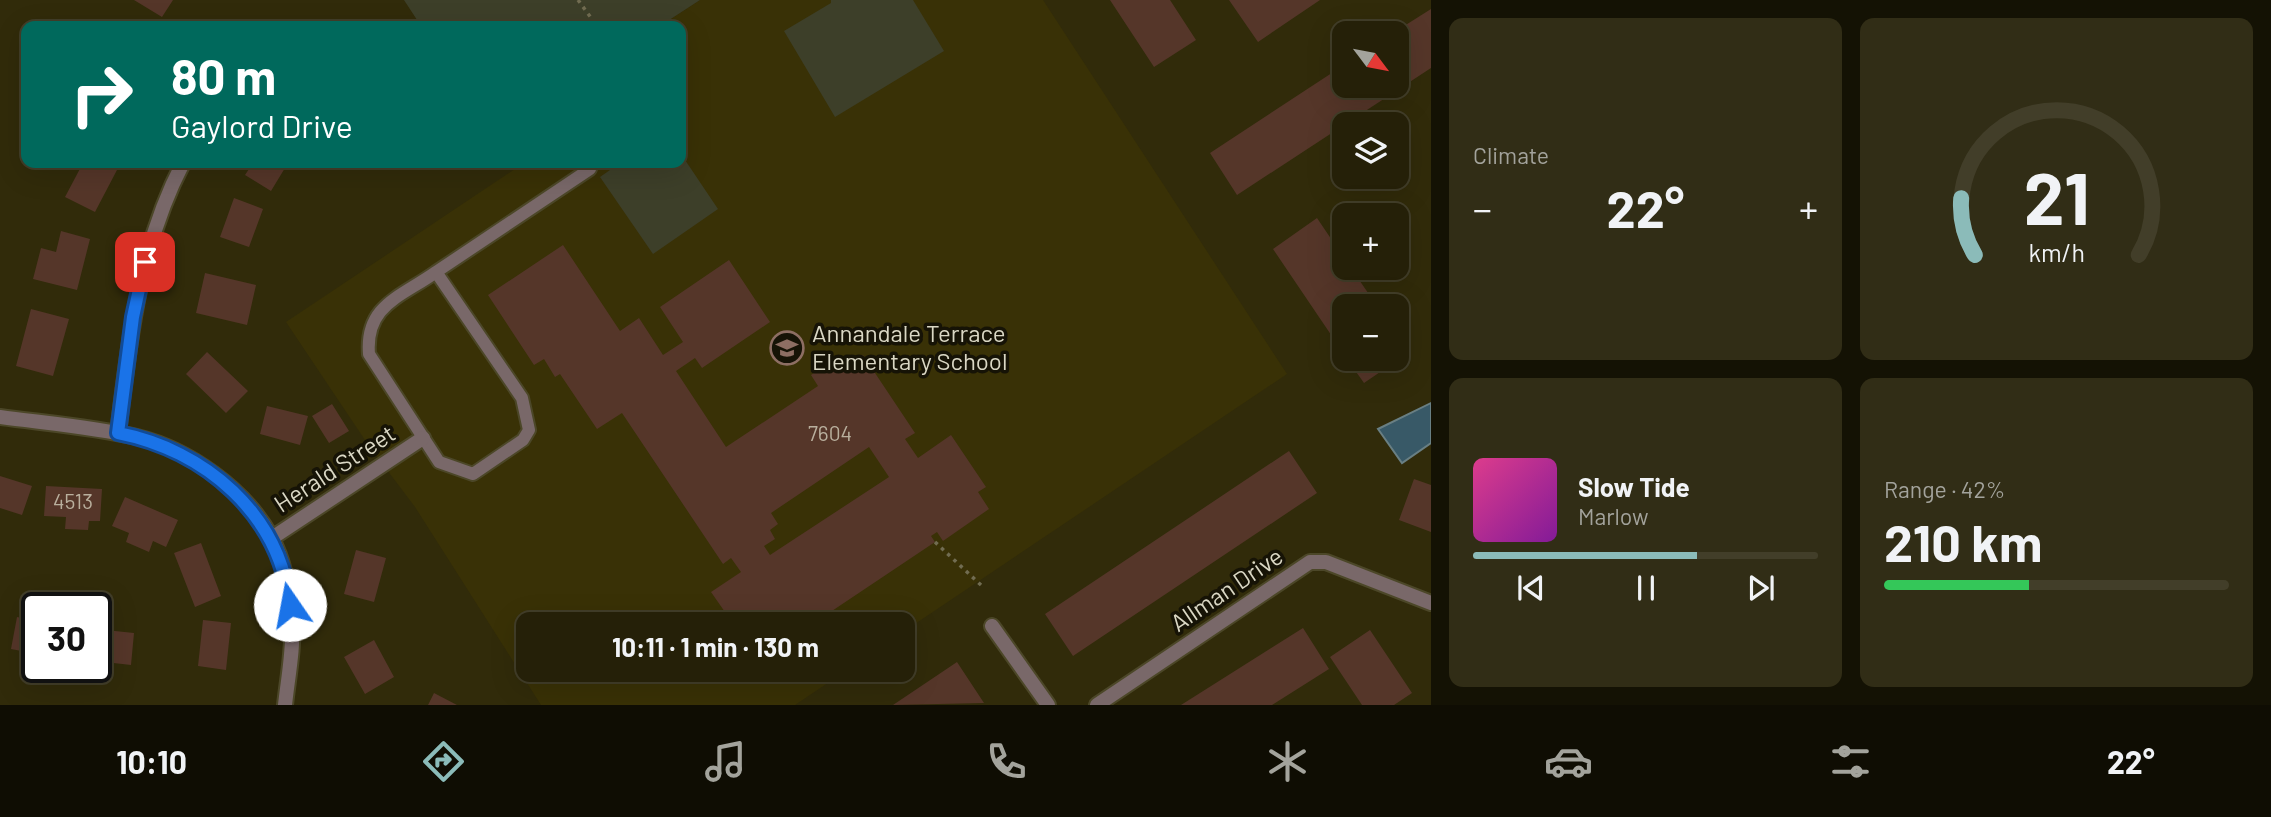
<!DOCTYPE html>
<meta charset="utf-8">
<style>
:root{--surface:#252008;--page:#312d16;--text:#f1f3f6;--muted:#a3a39c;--line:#423e29;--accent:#8bbbb9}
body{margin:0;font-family:Barlow,sans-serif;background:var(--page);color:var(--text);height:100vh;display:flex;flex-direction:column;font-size:26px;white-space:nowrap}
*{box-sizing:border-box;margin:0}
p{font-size:23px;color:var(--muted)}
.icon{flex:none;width:38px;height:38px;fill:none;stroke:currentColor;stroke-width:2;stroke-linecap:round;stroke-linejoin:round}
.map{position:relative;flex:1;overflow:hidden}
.side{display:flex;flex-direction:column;gap:18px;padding:18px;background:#141204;width:840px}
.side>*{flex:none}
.guide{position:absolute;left:21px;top:21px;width:665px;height:147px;border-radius:14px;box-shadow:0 7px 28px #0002,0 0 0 2px var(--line);background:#00695c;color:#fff;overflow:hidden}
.needle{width:46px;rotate:122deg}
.controls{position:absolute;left:1332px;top:21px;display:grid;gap:14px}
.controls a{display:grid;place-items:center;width:77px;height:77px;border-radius:14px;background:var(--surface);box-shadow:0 7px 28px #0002,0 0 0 2px var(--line);font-size:35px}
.speed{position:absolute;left:21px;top:592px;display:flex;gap:14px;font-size:35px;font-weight:700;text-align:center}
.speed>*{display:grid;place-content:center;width:91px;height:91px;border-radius:50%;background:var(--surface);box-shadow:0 7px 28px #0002,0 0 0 2px var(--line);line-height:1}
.speed .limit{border:4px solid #111;border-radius:10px;background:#fff;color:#111}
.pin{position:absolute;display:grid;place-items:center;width:60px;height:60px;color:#fff;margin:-30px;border-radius:14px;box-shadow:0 4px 10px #0006}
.me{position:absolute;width:77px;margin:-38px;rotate:348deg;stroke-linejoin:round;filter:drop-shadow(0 0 5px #0008)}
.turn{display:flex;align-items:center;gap:24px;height:147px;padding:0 35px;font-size:32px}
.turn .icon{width:91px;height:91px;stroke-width:2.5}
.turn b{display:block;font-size:49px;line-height:60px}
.big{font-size:52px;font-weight:700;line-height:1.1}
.side .widget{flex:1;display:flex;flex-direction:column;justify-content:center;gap:10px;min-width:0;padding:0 24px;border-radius:14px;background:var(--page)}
.side .dial{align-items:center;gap:0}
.dial svg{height:182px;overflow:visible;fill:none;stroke:var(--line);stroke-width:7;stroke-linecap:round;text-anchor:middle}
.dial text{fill:var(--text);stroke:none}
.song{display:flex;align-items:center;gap:21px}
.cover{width:84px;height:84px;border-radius:10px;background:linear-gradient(135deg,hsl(330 70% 55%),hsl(290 70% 35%))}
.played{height:7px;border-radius:4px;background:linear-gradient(90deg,var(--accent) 65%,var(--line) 65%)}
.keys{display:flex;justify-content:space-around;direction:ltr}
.heat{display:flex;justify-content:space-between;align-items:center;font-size:38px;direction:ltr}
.charge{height:10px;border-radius:5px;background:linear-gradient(90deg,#34c759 42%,var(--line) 0)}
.side .tiles{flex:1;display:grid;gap:18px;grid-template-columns:repeat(2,1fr)}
.trip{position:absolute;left:516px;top:612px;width:399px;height:70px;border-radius:14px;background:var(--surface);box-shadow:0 7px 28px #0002,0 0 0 2px var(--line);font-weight:700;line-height:70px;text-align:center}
.menu{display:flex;height:112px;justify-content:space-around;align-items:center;background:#0f0d03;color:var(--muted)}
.menu .icon{width:49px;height:49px}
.menu .selected{color:var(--accent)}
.menu b{font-size:32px;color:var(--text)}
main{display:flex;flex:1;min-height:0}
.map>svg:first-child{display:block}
.built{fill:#393106}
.green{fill:#3d3f29}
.water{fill:#385967;stroke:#697f83;stroke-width:2}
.building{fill:#553629;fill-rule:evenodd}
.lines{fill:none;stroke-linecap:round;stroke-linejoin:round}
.service-casing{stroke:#4c4728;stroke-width:16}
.minor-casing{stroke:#4c4728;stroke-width:18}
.path{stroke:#716c51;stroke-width:3.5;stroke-dasharray:3.5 5;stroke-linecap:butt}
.service{stroke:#796869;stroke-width:12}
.minor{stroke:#796869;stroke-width:14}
.route-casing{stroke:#114b97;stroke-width:18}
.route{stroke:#1a73e8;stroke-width:12}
.labels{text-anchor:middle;stroke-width:7;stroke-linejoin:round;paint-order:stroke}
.number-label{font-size:21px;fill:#b9af9d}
.poi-label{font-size:24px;fill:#dad7c4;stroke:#161306;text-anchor:start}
.street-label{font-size:24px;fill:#dad7c4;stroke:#161306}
</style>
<main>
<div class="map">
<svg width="1431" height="705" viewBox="0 0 1431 705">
<rect width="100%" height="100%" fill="#312b0a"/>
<path class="built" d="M700 0H1043L1287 374 903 632V625H528V670H847L795 705H541L415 507 369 446 286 322 515 169 511 163H681V26H660Z"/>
<path class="green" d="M404 0H700L660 26H421Z
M831 0H913L944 51 835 117 784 31 831 3Z
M681 154 718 209 653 254 600 177 620 163H681Z"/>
<path class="water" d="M1431 403V443L1402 463 1378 429Z"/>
<path class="building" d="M134 0H173L162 17Z
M1110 0H1170L1196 40 1154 67Z
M1229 0H1320L1258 42Z
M1431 9V68L1237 195 1210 153 1344 65V86H1396V33H1393Z
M83 163H103L117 170 95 212 65 197Z
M253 163H288L271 191 245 175Z
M234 198 263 209 249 247 220 237Z
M1317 218 1344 258V268H1351L1377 306H1344V354L1273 249Z
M61 231 90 239 77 290 33 279 41 248 56 252Z
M563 245 620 331 639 318 663 355 683 342 660 307 729 260 770 322 702 368 695 358 676 371 726 447 818 386 811 375 835 359 841 369 863 355 915 433 905 439 918 458 951 435 986 487 978 492 989 509 943 541 937 532 931 536 935 542 811 625H734L711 592 741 572 731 558 723 564 622 413 597 429 560 374 555 377 544 359 534 365 488 295ZM869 447 889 477 770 555 764 546 775 539 770 530 778 524 771 513Z
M205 273 256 285 247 325 196 313Z
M31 309 69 319 53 376 16 366Z
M1396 335 1408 353 1364 383 1347 359H1396Z
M207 352 248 391 226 413 186 374Z
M332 404 349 431 329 443 312 416Z
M267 406 308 416 300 445 260 434Z
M1289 451 1317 493 1073 656 1045 614Z
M0 476 32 486 22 515 0 508Z
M1414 479 1431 485V532L1399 520Z
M46 486 102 489 100 521H89L88 530 65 529 66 517 44 516Z
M125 497 178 520 166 547 153 541 149 552 126 542 129 533 112 526Z
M201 543 221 596 195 607 174 553Z
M356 550 386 558 374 602 344 594Z
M17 617 37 621V654L11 649Z
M203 620 231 623 226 670 198 666Z
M1303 628 1329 669 1272 705H1181Z
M96 629 134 633 131 665 96 661Z
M1370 630 1412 693 1394 705H1362L1330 657Z
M374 640 394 677 365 694 344 657Z
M957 662 984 703 893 705Z
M434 693 457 705H428Z"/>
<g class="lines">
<defs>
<path id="service" d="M436 272 522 398 529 430 523 440 473 474 439 462 369 354C365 305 401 297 436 272Z
M436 272 590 169"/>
<path id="minor" d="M0 417C45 423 93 427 137 437 190 450 245 490 271 537 284 561 290 593 292 620 294 648 288 677 285 705
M118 433C129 341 139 247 183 163
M272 538 423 438
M992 626 1048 705
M1097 705 1310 562H1326L1431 603"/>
</defs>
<use href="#service" class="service-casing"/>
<use href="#minor" class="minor-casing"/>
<path class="path" d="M578 0 597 26
M935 542 982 586"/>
<use href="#service" class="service"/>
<use href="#minor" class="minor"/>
</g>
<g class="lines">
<defs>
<path id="route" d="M145 262 133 317 118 433C205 450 280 514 290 605"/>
</defs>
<use href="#route" class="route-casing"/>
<use href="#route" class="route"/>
</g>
<defs>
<symbol id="school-ring" viewBox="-11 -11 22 22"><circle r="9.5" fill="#161306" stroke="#8d6e63" stroke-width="1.5"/><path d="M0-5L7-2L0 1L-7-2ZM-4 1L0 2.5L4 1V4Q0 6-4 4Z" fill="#8d6e63"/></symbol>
</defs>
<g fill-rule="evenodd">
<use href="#school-ring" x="768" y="329" width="38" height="38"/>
</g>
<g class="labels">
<g class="number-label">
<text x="830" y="441">7604</text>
<text x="73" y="509">4513</text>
</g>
<g class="poi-label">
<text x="812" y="342">Annandale Terrace<tspan x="812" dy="28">Elementary School</tspan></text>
</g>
<g class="street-label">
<text transform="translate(335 469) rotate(-33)" y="8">Herald Street</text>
<text transform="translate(1227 590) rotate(-34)" y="8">Allman Drive</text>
</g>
</g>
</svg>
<div class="controls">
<a><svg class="needle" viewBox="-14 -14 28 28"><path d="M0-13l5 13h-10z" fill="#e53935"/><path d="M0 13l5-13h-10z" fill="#a3a39c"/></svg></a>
<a><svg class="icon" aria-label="layers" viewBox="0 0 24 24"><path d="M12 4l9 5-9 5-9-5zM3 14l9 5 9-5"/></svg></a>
<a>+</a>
<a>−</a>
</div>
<div class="speed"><div class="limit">30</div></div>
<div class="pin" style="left:145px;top:262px;background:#d93025"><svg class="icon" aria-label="arrive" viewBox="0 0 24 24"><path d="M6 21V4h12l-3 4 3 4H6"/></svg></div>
<svg class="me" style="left:290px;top:605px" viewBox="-20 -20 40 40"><circle r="19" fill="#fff"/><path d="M0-13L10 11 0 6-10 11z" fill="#1a73e8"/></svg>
<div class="trip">10:11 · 1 min · 130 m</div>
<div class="guide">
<div class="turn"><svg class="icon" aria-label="right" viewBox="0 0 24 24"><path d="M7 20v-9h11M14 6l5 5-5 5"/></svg><div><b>80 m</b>Gaylord Drive</div></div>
</div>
</div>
<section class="side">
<div class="tiles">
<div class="widget"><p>Climate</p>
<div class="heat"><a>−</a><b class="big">22°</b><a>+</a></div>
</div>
<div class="widget dial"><svg viewBox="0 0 100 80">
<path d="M14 69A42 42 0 1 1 86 69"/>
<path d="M14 69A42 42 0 0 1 8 44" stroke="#8bbbb9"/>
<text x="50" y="56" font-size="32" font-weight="700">21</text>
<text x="50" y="72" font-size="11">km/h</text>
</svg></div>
<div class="widget">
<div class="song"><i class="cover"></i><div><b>Slow Tide</b><p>Marlow</p></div></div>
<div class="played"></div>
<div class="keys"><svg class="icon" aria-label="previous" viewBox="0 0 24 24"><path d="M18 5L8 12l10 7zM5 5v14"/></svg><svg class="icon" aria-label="pause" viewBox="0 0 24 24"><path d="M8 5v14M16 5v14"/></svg><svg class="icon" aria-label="next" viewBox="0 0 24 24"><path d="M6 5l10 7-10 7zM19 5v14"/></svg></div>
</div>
<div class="widget"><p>Range · 42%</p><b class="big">210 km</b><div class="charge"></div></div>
</div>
</section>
</main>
<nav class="menu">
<b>10:10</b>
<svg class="icon selected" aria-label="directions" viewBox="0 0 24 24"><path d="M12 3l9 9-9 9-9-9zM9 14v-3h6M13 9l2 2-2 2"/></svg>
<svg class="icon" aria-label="music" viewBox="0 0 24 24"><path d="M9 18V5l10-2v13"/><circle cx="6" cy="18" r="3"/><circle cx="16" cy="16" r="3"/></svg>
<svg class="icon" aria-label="phone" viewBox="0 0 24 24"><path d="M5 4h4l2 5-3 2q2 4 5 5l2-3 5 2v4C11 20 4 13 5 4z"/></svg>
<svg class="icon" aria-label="climate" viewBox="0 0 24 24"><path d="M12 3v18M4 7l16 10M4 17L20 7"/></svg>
<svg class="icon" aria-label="car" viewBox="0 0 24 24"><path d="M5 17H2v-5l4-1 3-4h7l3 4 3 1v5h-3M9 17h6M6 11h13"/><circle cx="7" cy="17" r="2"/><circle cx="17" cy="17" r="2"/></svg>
<svg class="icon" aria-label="filters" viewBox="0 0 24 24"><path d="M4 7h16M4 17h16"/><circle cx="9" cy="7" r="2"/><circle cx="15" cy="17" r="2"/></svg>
<b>22°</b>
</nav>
